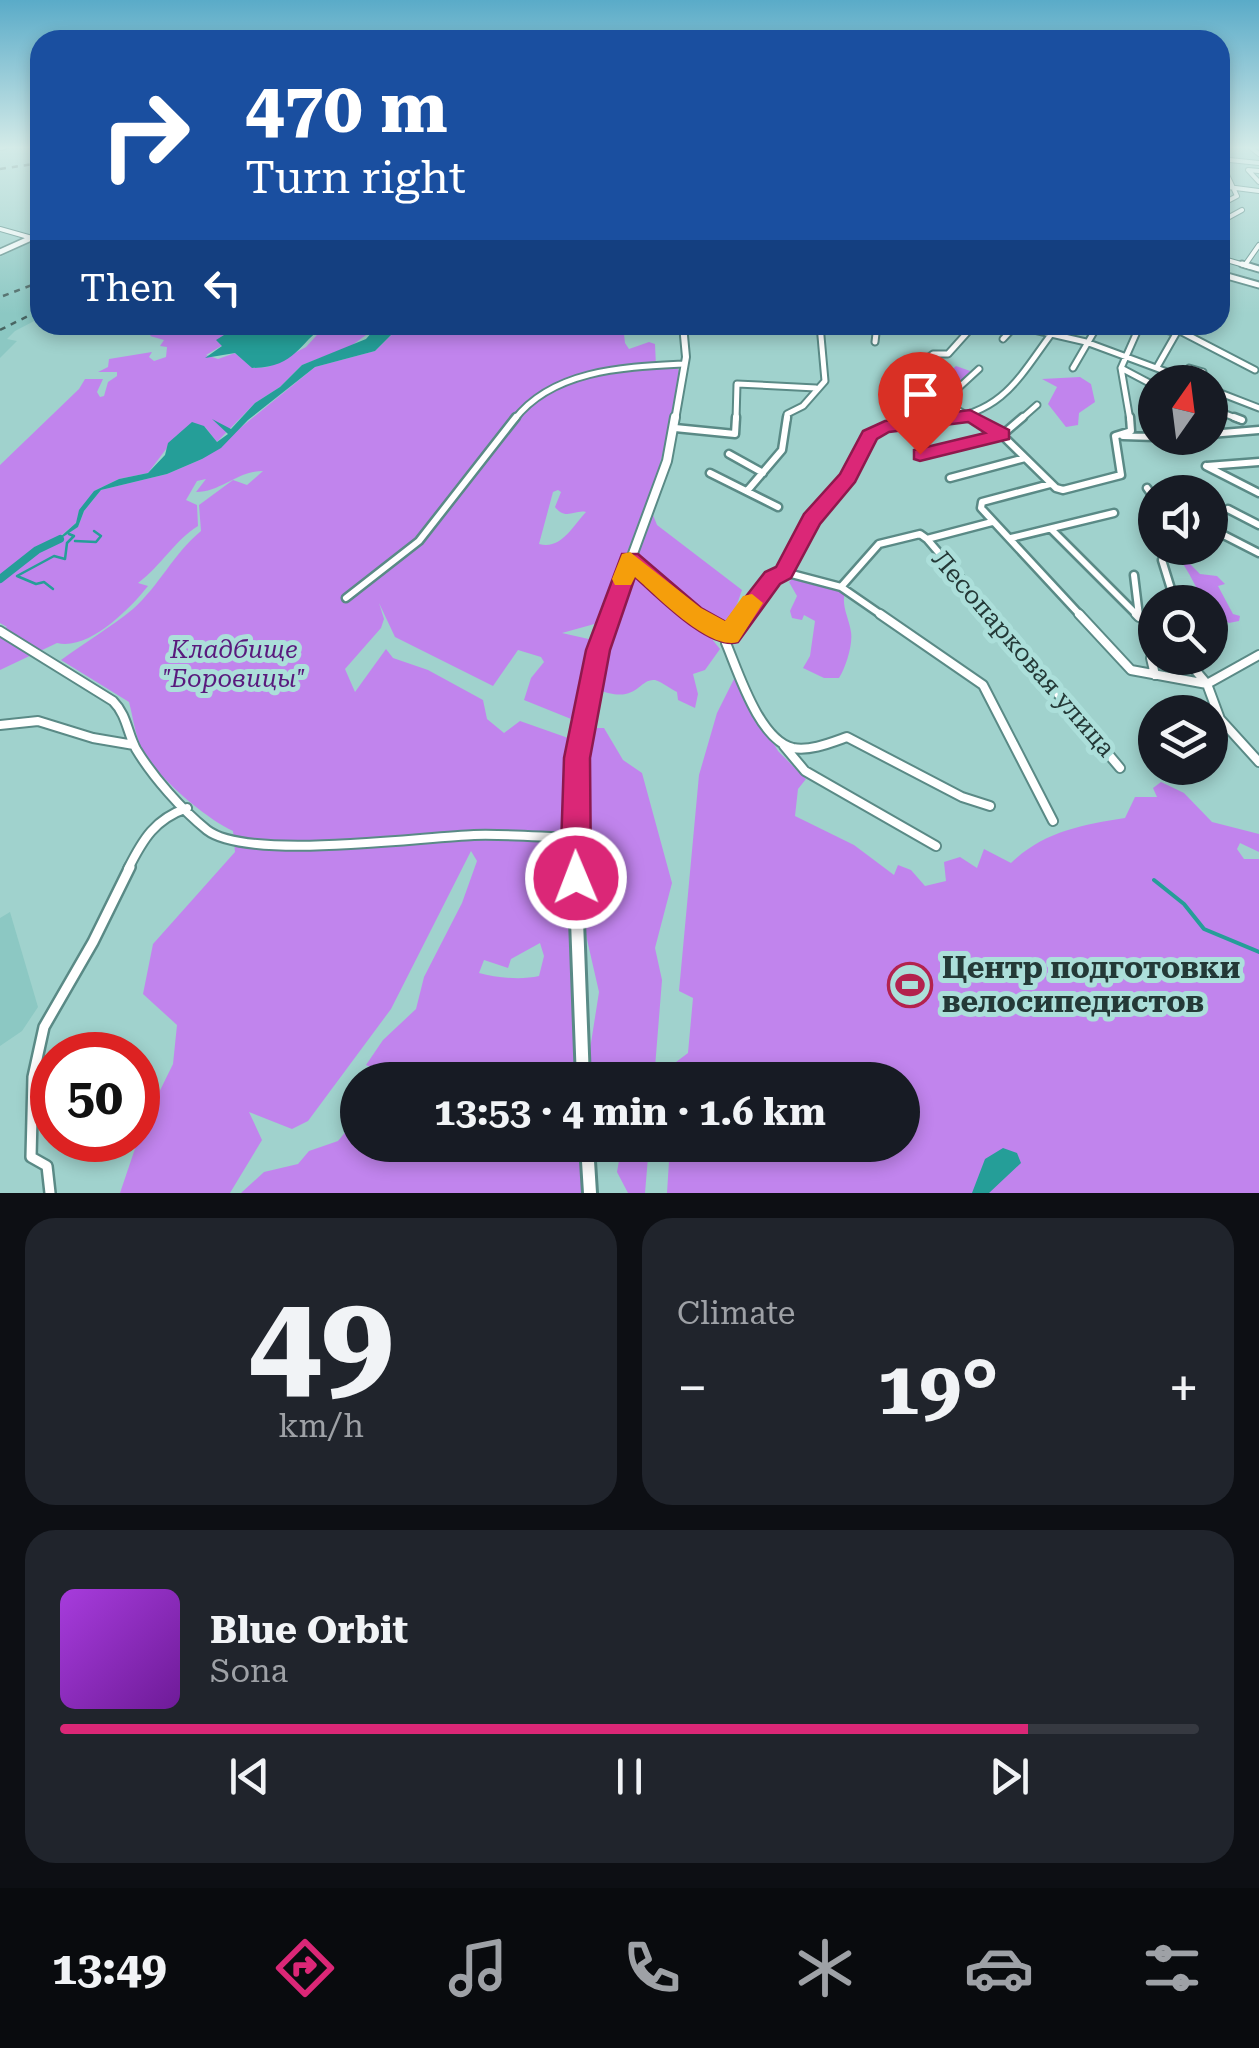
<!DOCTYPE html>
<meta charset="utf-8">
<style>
:root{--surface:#171b24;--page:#20242c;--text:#f1f3f6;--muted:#9ea1a6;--line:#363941;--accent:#db2777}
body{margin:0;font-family:"Roboto Serif",serif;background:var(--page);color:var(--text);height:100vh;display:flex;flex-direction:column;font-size:38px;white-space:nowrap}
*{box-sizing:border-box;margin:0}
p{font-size:32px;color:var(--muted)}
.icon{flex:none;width:55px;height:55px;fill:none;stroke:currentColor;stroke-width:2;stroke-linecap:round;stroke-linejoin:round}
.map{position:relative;height:1193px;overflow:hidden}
.panel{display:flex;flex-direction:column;gap:25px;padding:25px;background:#0d0f14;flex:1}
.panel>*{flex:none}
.hud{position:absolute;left:30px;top:30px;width:1200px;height:305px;border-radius:30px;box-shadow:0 5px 15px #0003;background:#1a4fa0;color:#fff;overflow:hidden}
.needle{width:65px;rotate:14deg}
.controls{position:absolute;left:1138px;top:365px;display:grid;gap:20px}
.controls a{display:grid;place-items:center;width:90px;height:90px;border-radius:50%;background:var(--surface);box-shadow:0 5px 15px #0003;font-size:50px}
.speed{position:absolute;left:30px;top:1032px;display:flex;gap:20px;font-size:50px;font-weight:700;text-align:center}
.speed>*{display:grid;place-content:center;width:130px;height:130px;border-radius:50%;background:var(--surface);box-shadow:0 5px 15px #0003;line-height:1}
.speed .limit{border:15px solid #d22;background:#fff;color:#111}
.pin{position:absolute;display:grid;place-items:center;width:85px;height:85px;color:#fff;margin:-102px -42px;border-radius:50% 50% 50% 0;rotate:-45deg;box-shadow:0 0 10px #0007}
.pin .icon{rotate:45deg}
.me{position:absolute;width:110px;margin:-55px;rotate:359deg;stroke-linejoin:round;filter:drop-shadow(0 0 8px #0008)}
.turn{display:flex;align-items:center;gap:35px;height:210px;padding:0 50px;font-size:45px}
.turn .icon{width:130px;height:130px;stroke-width:2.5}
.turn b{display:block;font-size:70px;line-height:85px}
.then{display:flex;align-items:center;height:95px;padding:0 50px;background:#0003;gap:20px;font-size:38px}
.big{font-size:75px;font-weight:700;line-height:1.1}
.panel .card{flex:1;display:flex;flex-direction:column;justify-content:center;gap:15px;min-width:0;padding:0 35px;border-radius:30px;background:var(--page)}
.panel .dial{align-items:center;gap:0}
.dial b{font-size:130px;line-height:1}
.song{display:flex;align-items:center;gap:30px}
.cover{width:120px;height:120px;border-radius:15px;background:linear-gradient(135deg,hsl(280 70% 55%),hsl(280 70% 35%))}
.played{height:10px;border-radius:5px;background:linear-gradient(90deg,var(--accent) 85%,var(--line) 85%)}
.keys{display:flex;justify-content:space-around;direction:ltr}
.heat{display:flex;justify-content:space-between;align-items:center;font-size:55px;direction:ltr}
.panel .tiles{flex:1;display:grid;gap:25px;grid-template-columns:1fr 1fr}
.card:last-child{grid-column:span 2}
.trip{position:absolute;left:340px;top:1062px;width:580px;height:100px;border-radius:50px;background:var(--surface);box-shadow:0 5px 15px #0003;font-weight:700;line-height:100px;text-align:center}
.menu{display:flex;height:160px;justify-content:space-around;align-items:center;background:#090b0e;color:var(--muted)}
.menu .icon{width:70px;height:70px}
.menu .active{color:var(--accent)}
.menu b{font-size:45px;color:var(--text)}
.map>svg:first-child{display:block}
.built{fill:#8cc8c3}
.green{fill:#c184ed;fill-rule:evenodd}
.water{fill:#259e98}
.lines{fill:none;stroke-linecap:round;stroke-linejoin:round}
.stream-far1{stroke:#259e98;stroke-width:2.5}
.stream{stroke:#259e98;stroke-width:4}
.river{stroke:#259e98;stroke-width:8}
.minor-far4-casing{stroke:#5a8a86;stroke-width:6}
.minor-far3-casing{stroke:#5a8a86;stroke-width:9}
.minor-far2-casing{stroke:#5a8a86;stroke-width:11}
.minor-far1-casing{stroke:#5a8a86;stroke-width:12}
.minor-casing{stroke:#5a8a86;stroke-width:14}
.major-far4-casing{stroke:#5a8a86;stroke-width:8}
.major-far3-casing{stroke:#5a8a86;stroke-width:10}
.major-far2-casing{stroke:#5a8a86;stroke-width:12}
.major-far1-casing{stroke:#5a8a86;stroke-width:15}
.major-casing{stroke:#5a8a86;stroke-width:18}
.minor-far4{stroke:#fff;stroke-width:4}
.minor-far3{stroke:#fff;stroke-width:5}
.minor-far2{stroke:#fff;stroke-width:6}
.minor-far1{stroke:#fff;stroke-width:8}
.minor{stroke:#fff;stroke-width:9}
.major-far4{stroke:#fff;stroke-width:5}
.major-far3{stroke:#fff;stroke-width:6}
.major-far2{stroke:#fff;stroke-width:8}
.major-far1{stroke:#fff;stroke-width:10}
.major{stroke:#fff;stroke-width:12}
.rail{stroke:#496663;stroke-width:2.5;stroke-dasharray:6 6;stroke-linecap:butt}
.route{fill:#db2777;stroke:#8e194d;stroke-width:2.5}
.slow{fill:#f59e0b}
.labels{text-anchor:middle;stroke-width:10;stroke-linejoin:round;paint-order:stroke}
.park-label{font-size:25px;font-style:italic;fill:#591a7d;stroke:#acdfda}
.street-label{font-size:25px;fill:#243937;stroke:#acdfda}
.near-poi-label{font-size:30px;font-weight:bold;fill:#243937;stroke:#acdfda;text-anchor:start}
</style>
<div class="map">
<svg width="1259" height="1193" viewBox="0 0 1259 1193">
<rect width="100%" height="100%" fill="#a0d2cd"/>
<path class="built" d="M40 237V318L15 331 7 339 17 341 0 358V257Z
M10 912 38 1007 22 1031 0 1046V918Z"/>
<path class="green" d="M160 325 180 326V331L192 325H226L223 345 206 355 218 359 235 353 253 368 268 367 306 347 326 325H370L373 330 351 346 302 365 280 387 255 403 217 442 205 427 194 425 176 436 148 473 119 479 94 491 76 523 51 544 78 527 84 511 101 490 167 474 202 459 315 367 375 351 401 325H583L592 330 623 325 625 343 629 349 649 342 655 344 656 366H676L682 376 654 487 598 623 562 633 593 640 576 721 524 700 531 678 544 662 541 657 518 650 493 686 395 637 379 603 384 619 381 628 345 669 355 692 386 649 393 658 428 670 483 700 487 719 504 733 520 721 571 739 569 825 562 840 571 861 577 1080H400L366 1065 383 1040 416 1009 424 977 462 903 477 861 471 851 391 1009 308 1121 292 1129 249 1112 262 1140 230 1193H120L143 1125 173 1064 177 1025 143 994 153 944 235 852 233 831C205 818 155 776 141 747 135 734 133 717 129 702L61 660C84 643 111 627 133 609 160 585 173 554 201 531L199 505 233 480 247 485 263 471C237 471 221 492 196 492L206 479 197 481 186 500 197 505 198 526C175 540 162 565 138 583L148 586C130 609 88 651 57 643L0 670V631L7 627 0 623V465L79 389 85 379H103L97 392 100 397 104 396 108 382 117 376V372H98L108 367 109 359 152 352 149 357 154 361 166 357 167 347 160 346 164 340 150 336ZM558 490 561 492 555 507C566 521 575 509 586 512 572 527 561 550 539 544L553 492ZM540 943 544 956 539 976C522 980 497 978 479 973L484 960 508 968 511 959Z
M956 366 973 372 943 399 917 396 907 386 921 369 947 374Z
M1080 377 1091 384 1095 402 1079 413 1078 425 1066 427 1048 404 1057 387 1042 379Z
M651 510 657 525 742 590C736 607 729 631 711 638L720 649 705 670 693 674 698 694 695 708 678 700 677 692C671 689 662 682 655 680 638 678 638 706 596 689V669L628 575 638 572 635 557Z
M1169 548H1174L1200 574 1217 576 1225 584 1218 586 1233 614 1240 616 1239 621 1229 623 1210 610V602H1205C1193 584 1186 562 1169 548Z
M794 577 845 592C841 606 849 618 851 632 853 644 846 667 839 678H824L803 668 810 656 815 621 804 615 802 620 792 618 790 611 797 596 789 582Z
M735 677 778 751 806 779 798 789 795 816 854 845 894 875 898 865 911 870 925 886 946 881 944 862 960 857 977 868 984 849 1011 863C1043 832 1081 825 1125 818L1135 797H1157L1153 788 1161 782 1184 793 1212 822 1259 834V852L1240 843 1237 849 1244 859H1259V1193H667L670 1145H902V1080H675L676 1062 688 1053 693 998 679 991 699 775 717 713Z
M592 728H604L623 760 642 773 672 883 655 948 662 980 654 1080H590L588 1062 599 992 586 935 581 759 585 737Z
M357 1118 358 1145H478L498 1155 502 1145H582L585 1193H241L264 1172 298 1164 309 1151 338 1141Z
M610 1145H649L645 1193H628L617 1172 620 1155Z"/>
<path class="water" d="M226 325H326C297 344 297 367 252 368L235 353 205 358 222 346 216 340 224 335Z
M370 325H401L375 351 315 367 248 420 221 448 202 459 167 474 101 490 84 511 78 527 51 545 76 523 79 510 94 491 119 479 148 473 165 455 168 443 192 422 204 426 217 442 228 434 212 419 231 429 255 403 280 387 302 365 366 339 373 331Z
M1003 1148 1017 1153 1021 1163 989 1193H972L985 1159Z"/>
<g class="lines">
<path class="stream-far1" d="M75 541 96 542 101 536 94 531
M53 589 44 582 36 584 17 576 54 556 65 559 67 543 74 536 69 534"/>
<path class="stream" d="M1154 880 1184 904 1204 929 1259 952"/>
<path class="river" d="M0 579 37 550 60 539"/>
<defs>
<path id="minor-far4" d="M1250 147 1259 154
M0 148 5 147
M1220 159 1259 163
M1220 160 1237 196 1220 205
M1259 171 1248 170 1259 182
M1220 186 1259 191
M1220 222 1242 210
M0 229 32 238
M1220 258 1251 267
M1245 265 1259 245"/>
<path id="minor-far3" d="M1242 264 1259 269
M1220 274 1259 285
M1012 325 1086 342 1194 382
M1148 325 1176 333
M1178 330 1255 370
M1003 339 1016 325
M875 342 877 325
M924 361 933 354H948L974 325
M1157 367 1181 325
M1073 368 1098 325
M1121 368 1155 386
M1181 378 1189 368 1203 372
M1210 389 1259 408
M943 402 975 420
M902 407 943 402 979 369
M1210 408 1241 420
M514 420C553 369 626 367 684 364
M736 420 737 384 816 388
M787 420V414L803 406 825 381 820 325
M941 420C1007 412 1021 373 1058 325
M1020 420 1037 405
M1130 420 1121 368 1140 325"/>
<path id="minor-far2" d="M970 417 1002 435 1056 488 1063 490 1121 475 1115 436 1131 431 1130 417
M1234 417 1242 420
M675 428 735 434 736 417
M1210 434 1259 430
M1123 436 1155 437
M1169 438H1187
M729 454 763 473
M920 454 1002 435 1023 417
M1206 466 1259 493
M1207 466 1259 462
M710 473 778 507
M950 478 1025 458
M1050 484 982 502 981 508 1081 616
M1147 488 1155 499
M747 491 782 450 787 417
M1228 509 1259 525
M1210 528 1259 553
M1052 530 1138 616
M1011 538 1114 513
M927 539 993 616
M1174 554 1165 555 1162 560 1175 602
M630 560 695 616
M784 572 811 519 848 477 869 435 890 426 962 417
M784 572 841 587 879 544 920 534 927 539 992 522
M1134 575 1139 616
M841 587 883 616
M346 598 419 541 516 417
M740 616 757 593 784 572"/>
<path id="minor-far1" d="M692 614 729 635
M742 614 726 643C738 671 759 740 793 748 811 751 830 743 847 737L962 797 990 806
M880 614 983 685 1053 821
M991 614 1120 768
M1079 614 1131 670 1207 684 1259 655
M1136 614 1139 617
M0 631 113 701C127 715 127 732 136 749 153 777 181 809 207 830 247 861 418 837 474 835 507 834 541 837 574 838
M1151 658 1155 675
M1185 658 1207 684 1220 719 1259 762
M0 725 38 721 93 738 134 745
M784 746 805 771 936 846
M128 869C143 839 155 819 187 808"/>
<path id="minor" d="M50 1193 47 1166 31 1157 33 1077 44 1027 93 942 130 867"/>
<path id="major-far4" d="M0 252 40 234"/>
<path id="major-far3" d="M675 420 686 357 683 325"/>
<path id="major-far2" d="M610 616 667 461 675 417"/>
<path id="major-far1" d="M575 869C572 783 581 695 611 614"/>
<path id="major" d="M575 867 583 1080
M587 1145 590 1193"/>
</defs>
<use href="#minor-far4" class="minor-far4-casing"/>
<use href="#minor-far3" class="minor-far3-casing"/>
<use href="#minor-far2" class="minor-far2-casing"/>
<use href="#minor-far1" class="minor-far1-casing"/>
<use href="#minor" class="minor-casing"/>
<use href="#major-far4" class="major-far4-casing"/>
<use href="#major-far3" class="major-far3-casing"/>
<use href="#major-far2" class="major-far2-casing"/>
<use href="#major-far1" class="major-far1-casing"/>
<use href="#major" class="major-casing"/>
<use href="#minor-far4" class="minor-far4"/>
<use href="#minor-far3" class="minor-far3"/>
<use href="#minor-far2" class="minor-far2"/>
<use href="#minor-far1" class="minor-far1"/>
<use href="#minor" class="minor"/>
<use href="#major-far4" class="major-far4"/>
<use href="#major-far3" class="major-far3"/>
<use href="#major-far2" class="major-far2"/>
<use href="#major-far1" class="major-far1"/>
<use href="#major" class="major"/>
<path class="rail" d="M0 169 40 163
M3 296 40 282
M0 330 40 310"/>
</g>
<linearGradient id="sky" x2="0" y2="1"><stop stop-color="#5aabc8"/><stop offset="0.47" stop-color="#d4ebe8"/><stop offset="1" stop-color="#d4ebe8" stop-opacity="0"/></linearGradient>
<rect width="1259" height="314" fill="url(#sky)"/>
<path class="route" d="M970 410 1009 430V439L920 461 914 459V450L985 433 968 422 889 432 877 439 855 482 820 524 791 578 780 584 738 642C709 651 656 595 635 577L610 650 590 758 591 878 586 888 576 893 565 888 560 878 564 758 586 650 622 554H638L701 608 726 622 765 572 776 567 804 514 840 474 863 431 885 421Z"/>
<path class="slow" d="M630 552 701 608 725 621 743 596 752 594 763 603 738 642C709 651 656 595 635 577L631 585H615L612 579 622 554Z"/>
<defs>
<symbol id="stadium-ring" viewBox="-11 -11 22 22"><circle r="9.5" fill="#acdfda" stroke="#b3224e" stroke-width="1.5"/><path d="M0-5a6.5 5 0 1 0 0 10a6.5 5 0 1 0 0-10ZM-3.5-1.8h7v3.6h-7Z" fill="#b3224e"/></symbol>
</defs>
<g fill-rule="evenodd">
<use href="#stadium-ring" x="885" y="960" width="50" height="50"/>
</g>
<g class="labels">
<g class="park-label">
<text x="234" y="658">Кладбище<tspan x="234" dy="29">"Боровицы"</tspan></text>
</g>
<g class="street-label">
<text transform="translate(1024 653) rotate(49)" y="9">Лесопарковая улица</text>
</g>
<g class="near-poi-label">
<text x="942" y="978">Центр подготовки<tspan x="942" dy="34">велосипедистов</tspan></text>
</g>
</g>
</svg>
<div class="controls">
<a><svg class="needle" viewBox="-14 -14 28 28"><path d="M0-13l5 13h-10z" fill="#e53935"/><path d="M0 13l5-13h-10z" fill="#9ea1a6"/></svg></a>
<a><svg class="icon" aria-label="sound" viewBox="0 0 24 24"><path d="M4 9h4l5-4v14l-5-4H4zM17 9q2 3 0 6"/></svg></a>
<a><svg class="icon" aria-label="search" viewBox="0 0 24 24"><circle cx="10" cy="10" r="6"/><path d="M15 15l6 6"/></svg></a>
<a><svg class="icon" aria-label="layers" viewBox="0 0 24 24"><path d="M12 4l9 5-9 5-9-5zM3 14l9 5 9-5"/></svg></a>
</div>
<div class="speed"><div class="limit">50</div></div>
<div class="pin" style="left:920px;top:454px;background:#d93025"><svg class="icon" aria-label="arrive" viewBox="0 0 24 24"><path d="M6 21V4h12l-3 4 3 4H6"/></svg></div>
<svg class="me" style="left:576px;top:878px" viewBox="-20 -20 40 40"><circle r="17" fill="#db2777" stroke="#fff" stroke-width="3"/><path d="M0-11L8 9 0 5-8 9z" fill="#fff"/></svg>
<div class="trip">13:53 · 4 min · 1.6 km</div>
<div class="hud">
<div class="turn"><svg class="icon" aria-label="right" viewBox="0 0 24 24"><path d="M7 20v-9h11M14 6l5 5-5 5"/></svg><div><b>470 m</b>Turn right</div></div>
<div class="then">Then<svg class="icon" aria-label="left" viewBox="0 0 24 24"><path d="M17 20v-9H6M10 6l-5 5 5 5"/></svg></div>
</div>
</div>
<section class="panel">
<div class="tiles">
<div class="card dial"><b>49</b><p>km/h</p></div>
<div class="card"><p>Climate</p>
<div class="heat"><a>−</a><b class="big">19°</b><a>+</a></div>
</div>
<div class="card">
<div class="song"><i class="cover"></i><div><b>Blue Orbit</b><p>Sona</p></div></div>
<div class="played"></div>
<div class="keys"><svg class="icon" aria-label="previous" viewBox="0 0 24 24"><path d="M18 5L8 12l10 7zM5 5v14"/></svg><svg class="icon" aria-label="pause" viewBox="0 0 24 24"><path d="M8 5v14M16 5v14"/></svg><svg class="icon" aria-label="next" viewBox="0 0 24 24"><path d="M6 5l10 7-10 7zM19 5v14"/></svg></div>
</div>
</div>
</section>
<nav class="menu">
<b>13:49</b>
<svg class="icon active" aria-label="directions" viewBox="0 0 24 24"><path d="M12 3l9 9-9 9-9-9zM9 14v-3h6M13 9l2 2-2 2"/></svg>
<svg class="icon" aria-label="music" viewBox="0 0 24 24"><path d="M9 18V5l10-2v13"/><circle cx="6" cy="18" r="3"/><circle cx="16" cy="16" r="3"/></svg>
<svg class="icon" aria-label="phone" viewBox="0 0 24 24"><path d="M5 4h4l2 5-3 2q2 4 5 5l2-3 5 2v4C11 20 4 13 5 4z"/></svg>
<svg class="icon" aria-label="climate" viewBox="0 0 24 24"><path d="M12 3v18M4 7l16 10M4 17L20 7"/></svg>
<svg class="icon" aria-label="car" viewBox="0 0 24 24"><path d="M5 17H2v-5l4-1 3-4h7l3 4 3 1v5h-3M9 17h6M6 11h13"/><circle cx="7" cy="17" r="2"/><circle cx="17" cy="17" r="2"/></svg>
<svg class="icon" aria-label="filters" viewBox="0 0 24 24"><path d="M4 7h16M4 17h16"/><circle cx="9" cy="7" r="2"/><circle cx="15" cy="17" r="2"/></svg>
</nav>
